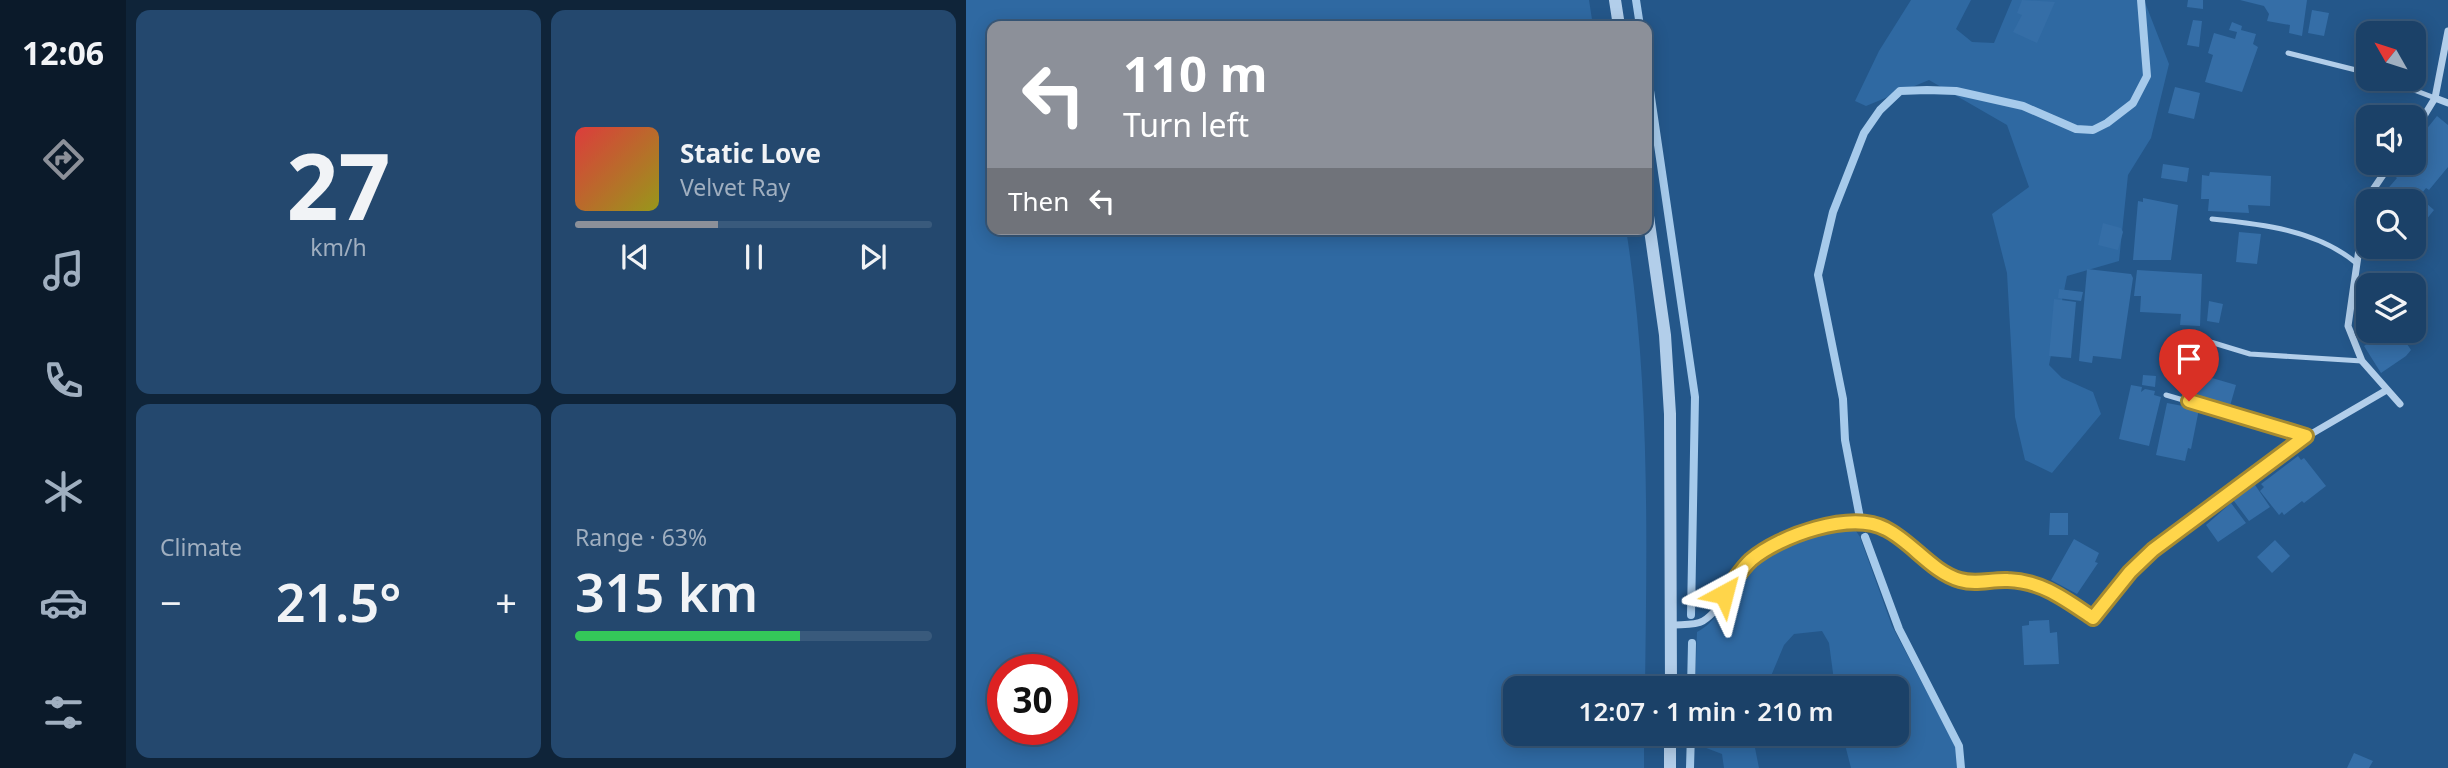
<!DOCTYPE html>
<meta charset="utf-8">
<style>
:root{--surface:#1b4168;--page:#24486e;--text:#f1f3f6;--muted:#a0afc0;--line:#395a7c;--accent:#8c9099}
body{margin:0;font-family:"Noto Sans",sans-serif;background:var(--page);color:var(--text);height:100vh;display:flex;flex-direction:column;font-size:26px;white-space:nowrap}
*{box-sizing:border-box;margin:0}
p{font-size:23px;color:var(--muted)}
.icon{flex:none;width:38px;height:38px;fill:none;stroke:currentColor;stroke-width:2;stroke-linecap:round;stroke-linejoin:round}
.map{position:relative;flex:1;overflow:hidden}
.sheet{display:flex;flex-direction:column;gap:10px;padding:10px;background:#0f2439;width:840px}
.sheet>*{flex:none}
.banner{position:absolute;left:21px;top:21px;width:665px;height:214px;border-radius:14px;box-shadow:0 4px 18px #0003,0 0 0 2px var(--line);background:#8c9099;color:#fff;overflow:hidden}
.needle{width:46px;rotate:309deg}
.controls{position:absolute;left:1390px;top:21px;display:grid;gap:14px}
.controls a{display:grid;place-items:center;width:70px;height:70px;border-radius:14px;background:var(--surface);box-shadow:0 4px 18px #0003,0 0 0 2px var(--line);font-size:35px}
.speed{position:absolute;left:21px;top:654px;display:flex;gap:14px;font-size:35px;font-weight:700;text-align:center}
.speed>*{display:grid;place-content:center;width:91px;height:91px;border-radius:50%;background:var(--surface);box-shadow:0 4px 18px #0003,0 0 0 2px var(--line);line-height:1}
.speed .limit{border:10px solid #d22;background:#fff;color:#111}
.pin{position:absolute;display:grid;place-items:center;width:60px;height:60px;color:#fff;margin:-72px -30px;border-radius:50% 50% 50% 0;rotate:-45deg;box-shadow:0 0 7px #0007}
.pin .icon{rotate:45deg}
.me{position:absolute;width:77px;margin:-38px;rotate:38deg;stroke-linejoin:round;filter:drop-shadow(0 0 5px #0008)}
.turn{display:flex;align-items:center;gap:24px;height:147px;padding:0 21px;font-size:32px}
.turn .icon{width:91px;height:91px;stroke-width:2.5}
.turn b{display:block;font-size:49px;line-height:60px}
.then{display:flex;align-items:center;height:66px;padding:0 21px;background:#0003;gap:14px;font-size:26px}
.big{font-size:52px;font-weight:600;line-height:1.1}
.sheet .widget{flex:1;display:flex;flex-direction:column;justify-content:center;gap:10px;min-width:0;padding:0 24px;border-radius:14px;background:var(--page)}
.sheet .dial{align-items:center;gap:0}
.dial b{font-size:91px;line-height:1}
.song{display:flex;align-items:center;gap:21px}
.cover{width:84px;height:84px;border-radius:10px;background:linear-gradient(135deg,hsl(0 70% 55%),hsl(60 70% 35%))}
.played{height:7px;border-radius:4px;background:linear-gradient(90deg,var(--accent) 40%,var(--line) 40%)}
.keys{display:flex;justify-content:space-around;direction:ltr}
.heat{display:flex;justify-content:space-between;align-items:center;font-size:38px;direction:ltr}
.charge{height:10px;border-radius:5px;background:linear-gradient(90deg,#34c759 63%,var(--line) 0)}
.sheet .tiles{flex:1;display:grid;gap:10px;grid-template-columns:repeat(2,1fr)}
.trip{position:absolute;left:537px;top:676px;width:406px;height:70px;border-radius:14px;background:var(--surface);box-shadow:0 4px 18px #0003,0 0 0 2px var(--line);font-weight:600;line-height:70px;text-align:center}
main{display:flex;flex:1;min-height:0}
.tab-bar{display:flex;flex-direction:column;width:126px;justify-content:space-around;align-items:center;background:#0b1a2a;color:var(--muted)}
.tab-bar .icon{width:49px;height:49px}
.tab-bar .active{color:var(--accent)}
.tab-bar b{font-size:32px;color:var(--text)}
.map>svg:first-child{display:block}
.green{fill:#2f69a2;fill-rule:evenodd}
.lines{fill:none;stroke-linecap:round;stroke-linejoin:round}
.stream{stroke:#a6caeb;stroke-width:8}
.building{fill:#356ea7}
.service{stroke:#b2ceea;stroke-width:5}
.minor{stroke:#b2ceea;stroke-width:7}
.tertiary{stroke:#b2ceea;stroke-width:12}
.route-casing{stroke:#a68a30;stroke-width:18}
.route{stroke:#ffd54a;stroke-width:12}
</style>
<main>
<nav class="tab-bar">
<b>12:06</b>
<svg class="icon active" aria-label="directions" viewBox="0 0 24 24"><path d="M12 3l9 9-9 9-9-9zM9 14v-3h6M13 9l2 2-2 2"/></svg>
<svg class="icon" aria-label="music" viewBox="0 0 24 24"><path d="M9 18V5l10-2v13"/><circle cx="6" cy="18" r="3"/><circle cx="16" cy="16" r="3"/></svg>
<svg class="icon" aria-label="phone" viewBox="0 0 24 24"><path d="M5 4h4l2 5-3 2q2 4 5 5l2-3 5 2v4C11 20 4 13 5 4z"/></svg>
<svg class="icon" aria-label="climate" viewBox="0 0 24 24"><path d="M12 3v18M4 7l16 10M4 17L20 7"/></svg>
<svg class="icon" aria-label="car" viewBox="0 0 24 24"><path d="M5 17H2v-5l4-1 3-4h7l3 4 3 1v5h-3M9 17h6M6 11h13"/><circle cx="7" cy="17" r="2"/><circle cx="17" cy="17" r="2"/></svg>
<svg class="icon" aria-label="filters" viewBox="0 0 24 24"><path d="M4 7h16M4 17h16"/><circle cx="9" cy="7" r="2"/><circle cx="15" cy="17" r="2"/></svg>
</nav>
<section class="sheet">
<div class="tiles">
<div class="widget dial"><b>27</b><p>km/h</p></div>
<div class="widget">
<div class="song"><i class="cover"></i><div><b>Static Love</b><p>Velvet Ray</p></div></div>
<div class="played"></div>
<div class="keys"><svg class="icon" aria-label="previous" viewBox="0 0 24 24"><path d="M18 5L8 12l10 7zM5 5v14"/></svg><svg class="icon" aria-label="pause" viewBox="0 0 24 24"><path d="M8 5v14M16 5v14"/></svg><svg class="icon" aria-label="next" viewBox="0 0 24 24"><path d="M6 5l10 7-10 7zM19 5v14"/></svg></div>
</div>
<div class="widget"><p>Climate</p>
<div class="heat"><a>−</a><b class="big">21.5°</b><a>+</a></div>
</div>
<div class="widget"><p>Range · 63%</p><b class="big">315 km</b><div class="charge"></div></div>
</div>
</section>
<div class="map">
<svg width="1482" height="768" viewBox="0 0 1482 768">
<rect width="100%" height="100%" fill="#24578a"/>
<path class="green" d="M0 0H623L627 26H26V229H660C684 381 681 534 679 688H550V733H678V768H0ZM37 670H96V730H37Z
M945 0H1005L990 29 1006 42 1028 43 1046 0H1178L1203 64 1185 138 1162 175 1153 261 1101 276 1083 365 1096 378 1127 392 1135 414 1086 473 1059 460 1049 417 1041 273 1026 214 1063 187 1041 125 963 80 900 106 889 101 913 51Z
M882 529 890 531 894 537 926 626 991 749V768H885L876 733H931V688H869L863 643 856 631 828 634 818 645 800 688H729L731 632C751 621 756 606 768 587 793 548 838 535 882 529Z
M731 733H786L793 768H758L756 754 735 746Z"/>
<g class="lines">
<path class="stream" d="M670 0 674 26
M681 70 729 397 725 615
M894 518 879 440 877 399 852 275 867 212 898 133 914 110 934 91 961 90 990 91 1057 106 1110 129 1127 130 1141 123 1167 103 1181 76 1175 0
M899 537 933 629 993 746 995 768
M725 688 726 643
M724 768 725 733"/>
</g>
<path class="building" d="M1056 0 1089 2 1071 43 1047 32 1056 15 1051 13Z
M1222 0H1237V9L1221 7Z
M1274 0H1341L1336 36 1323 33 1324 25 1301 21 1303 14 1298 6Z
M1346 10 1363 13 1358 36 1342 33Z
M1227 20 1236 21 1233 47 1221 45Z
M1266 22 1276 26 1275 30 1290 34 1287 44 1292 47 1276 92 1239 82 1247 55 1242 53 1248 33 1269 39 1271 32 1263 30Z
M1209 87 1234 93 1228 119 1202 113Z
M1471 116 1482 125V167L1463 190 1460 188 1453 197 1468 210 1451 231 1447 229V201H1411L1431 178 1428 176 1436 166 1432 163H1447V146Z
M1197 164 1223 168 1221 182 1195 178Z
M1244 172 1305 176 1304 206 1282 205 1283 213 1242 211 1243 199H1235L1236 175 1243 176Z
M1177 198 1212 205 1205 260H1167L1172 201 1177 202Z
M1137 223 1155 228 1157 232 1152 250 1132 245Z
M1273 232 1295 234 1291 264 1270 262Z
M1121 269 1165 274 1167 278 1155 359 1127 356 1126 363 1113 361Z
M1171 270 1236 274 1234 326 1214 325 1215 314 1174 312 1175 296H1168Z
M1093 289 1117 292 1115 301 1092 298Z
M1088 299 1110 302 1105 358 1083 356Z
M1243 301 1257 304 1253 323 1241 321Z
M1409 331H1449L1453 337 1441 344 1445 350 1440 356 1415 373 1398 346 1401 344 1397 338Z
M1229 373 1270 385 1264 406 1222 396Z
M1177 375 1190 376 1189 387 1176 385Z
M1165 385 1176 387 1175 392 1179 389 1189 391 1188 395 1195 397 1183 446 1153 439Z
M1201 403 1233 409 1225 449 1222 448 1219 461 1190 455Z
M1332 456 1335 460 1338 458 1360 486 1338 503 1336 501 1318 515 1316 512 1313 515 1294 491 1298 487 1295 484Z
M1287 482 1304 507 1283 521 1265 497Z
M1265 503 1280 523 1252 542 1240 525Z
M1084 513H1102V535H1083Z
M1108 539 1133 553 1129 562 1132 563 1111 594 1085 580Z
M1309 540 1324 556 1306 573 1291 557Z
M1083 620 1084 633 1091 632 1093 664 1058 665 1056 626 1063 625V621Z
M1388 753 1407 761 1403 768H1381Z"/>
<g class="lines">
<path class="service" d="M1322 53 1402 73
M1419 79 1469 98
M1246 219C1295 224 1350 230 1389 262
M1228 337 1284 354 1396 361
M1200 395 1340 436"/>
<path class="minor" d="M1469 98 1482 103
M1447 134 1469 98 1482 31
M1425 163 1400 200 1382 326 1396 361 1434 404
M706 625C715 624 729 626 737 621 759 608 770 569 800 551 838 528 895 508 934 537 953 551 972 574 995 580 1010 585 1022 581 1037 580 1072 577 1100 600 1127 619L1164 572 1187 550 1328 444 1419 391"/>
<path class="tertiary" d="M649 0 653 26
M681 209 699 335 704 414 705 688
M704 768V733"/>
</g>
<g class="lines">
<defs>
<path id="route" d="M758 594C767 583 775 569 785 560 813 536 885 510 920 529 946 542 966 572 994 580 1011 585 1025 579 1042 580 1076 581 1100 600 1127 618L1164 572 1187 550 1340 436 1223 401"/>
</defs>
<use href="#route" class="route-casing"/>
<use href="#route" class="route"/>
</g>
</svg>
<div class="controls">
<a><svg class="needle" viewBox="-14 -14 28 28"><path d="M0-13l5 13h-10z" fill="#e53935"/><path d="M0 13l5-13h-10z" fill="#a0afc0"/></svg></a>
<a><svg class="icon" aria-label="sound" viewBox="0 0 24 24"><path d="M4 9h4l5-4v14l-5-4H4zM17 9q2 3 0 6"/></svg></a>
<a><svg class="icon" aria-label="search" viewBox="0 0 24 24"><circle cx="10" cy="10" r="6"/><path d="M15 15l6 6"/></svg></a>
<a><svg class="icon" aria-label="layers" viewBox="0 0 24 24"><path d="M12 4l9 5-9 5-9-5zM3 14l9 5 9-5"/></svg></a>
</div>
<div class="speed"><div class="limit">30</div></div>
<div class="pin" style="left:1223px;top:401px;background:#d93025"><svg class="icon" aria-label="arrive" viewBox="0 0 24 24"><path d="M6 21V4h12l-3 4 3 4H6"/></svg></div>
<svg class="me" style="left:758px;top:594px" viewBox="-20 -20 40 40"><path d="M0-17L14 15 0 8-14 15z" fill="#ffd54a" stroke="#fff" stroke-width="4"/></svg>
<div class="trip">12:07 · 1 min · 210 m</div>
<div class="banner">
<div class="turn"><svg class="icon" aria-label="left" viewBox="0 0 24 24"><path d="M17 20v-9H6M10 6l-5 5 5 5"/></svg><div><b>110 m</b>Turn left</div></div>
<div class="then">Then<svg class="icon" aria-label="left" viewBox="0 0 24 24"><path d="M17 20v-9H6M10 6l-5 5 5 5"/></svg></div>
</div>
</div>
</main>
